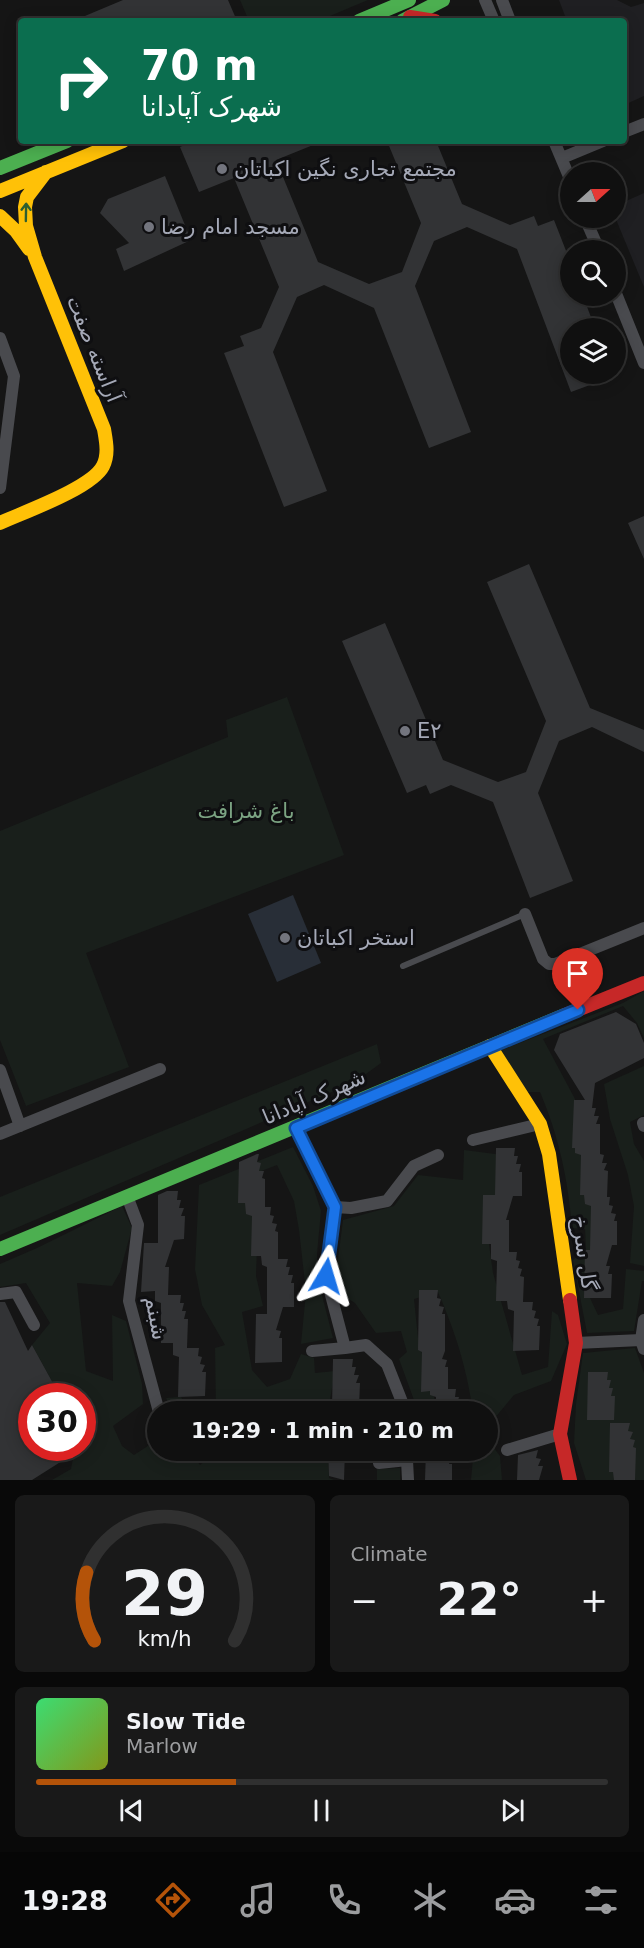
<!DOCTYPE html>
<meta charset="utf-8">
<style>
:root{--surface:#101010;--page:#191919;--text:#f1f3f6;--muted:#9c9d9f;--line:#303030;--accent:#b45309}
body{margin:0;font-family:"DejaVu Sans",Cairo,sans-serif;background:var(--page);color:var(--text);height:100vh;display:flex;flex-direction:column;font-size:22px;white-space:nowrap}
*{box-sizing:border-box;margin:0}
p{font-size:20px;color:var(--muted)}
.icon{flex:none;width:33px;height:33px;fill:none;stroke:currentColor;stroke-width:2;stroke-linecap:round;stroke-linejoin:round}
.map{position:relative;height:1480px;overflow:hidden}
.drawer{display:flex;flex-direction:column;gap:15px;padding:15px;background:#090909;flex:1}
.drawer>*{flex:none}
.banner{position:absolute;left:18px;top:18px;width:609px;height:126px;border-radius:6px;box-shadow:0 3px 15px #0003,0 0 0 2px var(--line);background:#0b6e4f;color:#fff;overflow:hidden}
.needle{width:39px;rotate:69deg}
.tools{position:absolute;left:560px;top:162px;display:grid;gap:12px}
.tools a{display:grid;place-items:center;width:66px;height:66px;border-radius:50%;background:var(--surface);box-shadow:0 3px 15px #0003,0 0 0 2px var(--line);font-size:30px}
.speed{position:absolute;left:18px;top:1383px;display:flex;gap:12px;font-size:30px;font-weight:700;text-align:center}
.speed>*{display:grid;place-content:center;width:78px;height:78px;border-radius:50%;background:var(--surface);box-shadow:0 3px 15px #0003,0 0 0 2px var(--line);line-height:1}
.speed .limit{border:9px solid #d22;background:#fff;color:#111}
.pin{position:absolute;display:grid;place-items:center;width:51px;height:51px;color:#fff;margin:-62px -26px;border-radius:50% 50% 50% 0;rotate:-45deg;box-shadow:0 0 6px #0007}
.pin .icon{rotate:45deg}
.me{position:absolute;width:66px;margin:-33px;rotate:7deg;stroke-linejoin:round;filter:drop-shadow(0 0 4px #0008)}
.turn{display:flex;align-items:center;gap:21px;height:126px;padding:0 24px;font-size:27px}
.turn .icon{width:78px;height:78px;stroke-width:2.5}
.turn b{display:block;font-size:42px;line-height:51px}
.big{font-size:45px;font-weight:600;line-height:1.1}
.drawer .widget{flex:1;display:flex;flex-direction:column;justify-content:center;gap:9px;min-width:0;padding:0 21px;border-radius:9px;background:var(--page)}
.drawer .dial{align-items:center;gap:0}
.dial svg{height:156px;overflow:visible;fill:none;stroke:var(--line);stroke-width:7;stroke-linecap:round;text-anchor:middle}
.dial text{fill:var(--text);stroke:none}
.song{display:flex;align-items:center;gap:18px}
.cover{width:72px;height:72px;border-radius:9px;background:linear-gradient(135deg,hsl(140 70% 55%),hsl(70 70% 35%))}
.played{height:6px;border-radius:3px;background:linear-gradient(90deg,var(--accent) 35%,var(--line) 35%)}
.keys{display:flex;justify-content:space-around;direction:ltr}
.heat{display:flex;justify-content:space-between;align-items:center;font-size:33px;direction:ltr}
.drawer .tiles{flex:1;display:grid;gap:15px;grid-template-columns:1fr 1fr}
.widget:last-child{grid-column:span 2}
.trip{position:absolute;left:147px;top:1401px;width:351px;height:60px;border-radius:30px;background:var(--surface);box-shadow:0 3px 15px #0003,0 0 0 2px var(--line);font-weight:600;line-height:60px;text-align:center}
.tab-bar{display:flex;height:96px;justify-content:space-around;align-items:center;background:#060606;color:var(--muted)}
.tab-bar .icon{width:42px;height:42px}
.tab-bar .selected{color:var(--accent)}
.tab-bar b{font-size:27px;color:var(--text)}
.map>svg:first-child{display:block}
.built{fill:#1f1f22}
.green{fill:#191f1b}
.water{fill:#282e37}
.building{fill:#323335}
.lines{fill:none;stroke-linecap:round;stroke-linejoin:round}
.lane{stroke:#494a4e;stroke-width:6}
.street{stroke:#494a4e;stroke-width:12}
.fast{stroke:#4caf50;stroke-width:14}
.slow{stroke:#ffc107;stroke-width:14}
.jam{stroke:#c62828;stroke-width:14}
.oneway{stroke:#2e5f30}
.route-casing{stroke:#114b97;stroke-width:15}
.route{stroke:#1a73e8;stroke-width:10}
.poi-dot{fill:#73757e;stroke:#0f0f11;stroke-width:2}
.labels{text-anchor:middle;stroke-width:6;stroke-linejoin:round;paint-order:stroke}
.poi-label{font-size:21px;fill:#a5a9b7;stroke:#0f0f11;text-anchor:start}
.street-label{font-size:21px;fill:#a5a9b7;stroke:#0f0f11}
.park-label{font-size:21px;fill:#7ba382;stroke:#0f0f11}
</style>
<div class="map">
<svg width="644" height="1480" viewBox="0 0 644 1480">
<rect width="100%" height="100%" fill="#151515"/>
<path class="built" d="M559 0H617L631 7 644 3V96L624 105V21H567Z
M644 193V287L615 217V206Z"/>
<path class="green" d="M240 0H368L318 21H249Z
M287 697 344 855 86 953 129 1067 26 1106 0 1040V831L228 737 226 720Z
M644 991V1038L637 1023 623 1006 543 1039 575 1099 576 1136 599 1222 590 1298 598 1315 623 1309 626 1269 644 1271V1281H642L634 1331 587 1333 573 1260 586 1249 585 1229 572 1228C568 1179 559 1137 540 1092H527L499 1051 623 1003Z
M377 1044 381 1063 355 1082 0 1235V1197Z
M644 1066V1115L630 1122 634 1144 644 1161V1266L630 1263 634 1206 628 1175 610 1119 604 1084Z
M293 1147 313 1186 321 1211 317 1254V1276L333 1338 301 1344 306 1292 299 1230 294 1201 277 1165 245 1177 258 1218 256 1276 263 1306 242 1312 252 1370 267 1387 290 1379 301 1354 314 1358 315 1373 335 1371 328 1411H216L215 1348 225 1345 202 1305 195 1269 199 1185Z
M464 1150 503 1155 488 1237 493 1273 522 1375 548 1367 552 1311 558 1315 567 1344 551 1381 514 1395 494 1419 491 1444 500 1456 502 1480H471L473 1459 476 1451 488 1450V1412L473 1411C466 1366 456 1334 438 1292L414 1299 418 1338 438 1412 418 1411 399 1359 407 1352 401 1331 376 1333 355 1303 339 1293 336 1275 343 1220 394 1206 418 1175 463 1180Z
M122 1206 132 1228 120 1272 112 1286 77 1283 86 1371 113 1381 112 1315 126 1321 142 1384 143 1404 113 1426 122 1446 134 1455 157 1440 158 1450C178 1451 187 1447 200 1465L214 1453 213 1451H328L329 1478 334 1480H52L71 1469 75 1448H82V1396H60L32 1345 50 1323 26 1283 0 1287V1264L37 1248Z
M635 1348 644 1373V1480H586L574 1443 576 1404 583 1353Z
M181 1397 189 1411H193H172L166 1398Z
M400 1468V1480H377V1469Z"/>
<path class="water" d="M293 895 321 963 277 982 248 914Z"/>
<path class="building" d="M123 0H228L237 21H73Z
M194 141H323L276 160 318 262 369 284 402 272 421 223 387 141H436L462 204 510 225 534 216 538 226 554 220 570 261V296H583L595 328H570V374L617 375 571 392 517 249 467 227 434 241 415 286 471 432 429 448 374 308 324 285 297 297 273 352 327 491 284 507 224 353 244 346 240 336 261 328 279 287 234 178 199 192 180 147Z
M165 176 191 240 124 271 116 249 129 243 100 213 108 199Z
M644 516V559L628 523Z
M529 564 590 708 644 730V752L592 727 559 741 538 793 573 881 530 898 493 802 451 785 430 794 426 785 407 793 342 641 385 623 443 760 498 782 526 772 546 721 487 582Z
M616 1012 636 1024 644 1043V1058L595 1083 592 1108H596L594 1116H599L596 1124H600V1154L604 1155 602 1163H607L604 1170 608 1171 607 1197H610L609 1205 613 1206 611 1213 616 1214 614 1221H617V1245H612L606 1266H610L608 1274H612L611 1298H584L585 1250H590L591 1206 585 1204 584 1195H580L581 1155 575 1153V1148H572L574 1100H585L554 1050 560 1034Z
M496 1148H515L514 1156H518L516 1164H521L519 1172H522V1196H513L506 1220H509V1252H517L516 1260 520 1261 518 1268 522 1269 520 1276 524 1277 523 1302H533L532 1310 536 1311 534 1318 539 1319 537 1326H540L539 1350 513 1351 514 1311 508 1309 507 1301H496L497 1261 491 1259V1244H482L483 1195H495Z
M257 1154H259L257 1162 261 1163 259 1171H264L262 1178 265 1179V1207H271L270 1215 274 1216 272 1223 277 1224 275 1231 278 1232V1259H288L286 1267H290L288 1275H293L291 1283H294V1307H283L276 1330 281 1331 279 1338H282V1362L255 1363 256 1314H267V1267L262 1265 261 1256H251L252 1216 246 1214 245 1203H238L239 1162Z
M167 1191H178L177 1200H181L179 1208H184L181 1216H185L184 1239 174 1240 165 1267H169L168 1295H181L180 1303H184L182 1311H186L184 1319H188L187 1348H199L198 1356 202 1357 200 1364 205 1365 202 1372H206L205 1396 178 1397 179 1357 173 1355V1343H161V1303L155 1301V1291L141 1292 144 1243H158V1195Z
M419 1290H438L437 1298 441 1299 439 1306 444 1307 442 1314H445V1351L442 1359 447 1360 445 1367H448V1389H456L455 1397H459L455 1412H436V1397L430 1395V1391L421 1392 422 1352 418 1350Z
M0 1302H5L28 1351 32 1345 60 1396H32V1448H54L62 1461 32 1480H0Z
M333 1359H353L352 1367H356L354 1375H359L356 1383H360L359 1407H332Z
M588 1372H608L607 1380H611L609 1388H613L611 1396H615L614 1420H587Z
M610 1423H630L628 1431 633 1432 630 1439 635 1440 633 1447 636 1448 635 1480H614L613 1472H609Z
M328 1450H345L344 1480 329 1476Z
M426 1450H448L446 1456H451L449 1464H452V1480H425Z
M538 1450 536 1458 541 1459 538 1466H543L539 1480H517L518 1455Z"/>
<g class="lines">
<path class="lane" d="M403 966 525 914"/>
<path class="street" d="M485 0 494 21
M502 0 510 21
M624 132 644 124
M554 141 570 179
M562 158 603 141
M585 218 599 250
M615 291 644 363
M0 338 14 376 0 488
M525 914 543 959 549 964H555L644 928
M0 1070 20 1126
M643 1123 644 1126
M296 1128 335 1207 326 1276 345 1348 366 1345 387 1364 406 1412
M0 1134 160 1069
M473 1140 540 1124
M127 1196 138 1225 129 1301 159 1412
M335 1207 351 1208 387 1201 414 1166 438 1155
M0 1294 16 1292 34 1325
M644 1320 641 1340 644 1349
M576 1343 641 1340
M312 1351 345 1348
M507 1450 560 1434
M379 1463 407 1460
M408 1480 407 1460 408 1450"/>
<path class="fast" d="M359 21 409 0
M402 21 443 0
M0 168 67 141
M0 1249 565 1015"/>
<path class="slow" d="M0 191 123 141
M0 216 16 231 29 249
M0 523C24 512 92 488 103 466 109 454 106 441 104 429L35 257 26 226 25 207 27 197 46 172
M490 1046 540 1124 549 1154 570 1300"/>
<path class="jam" d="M410 17 435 21
M565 1015 644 983
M570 1300 576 1343 560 1434 570 1480"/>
</g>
<defs><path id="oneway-shaft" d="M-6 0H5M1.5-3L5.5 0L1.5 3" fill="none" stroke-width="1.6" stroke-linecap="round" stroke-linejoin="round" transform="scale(1.5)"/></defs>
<use class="oneway" href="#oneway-shaft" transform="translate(26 212) rotate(-89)"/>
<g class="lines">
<defs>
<path id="route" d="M326 1276 335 1207 296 1128 578 1010"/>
</defs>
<use href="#route" class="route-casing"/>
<use href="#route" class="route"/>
</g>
<g class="poi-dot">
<circle cx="222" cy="169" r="6"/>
<circle cx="149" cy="227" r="6"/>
<circle cx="405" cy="731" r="6"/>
<circle cx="285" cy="938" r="6"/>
</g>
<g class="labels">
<g class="poi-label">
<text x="234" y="176">مجتمع تجاری نگین اکباتان</text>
<text x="161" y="234">مسجد امام رضا</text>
<text x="417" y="738">E۲</text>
<text x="297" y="945">استخر اکباتان</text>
</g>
<g class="street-label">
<text transform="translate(94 349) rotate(68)" y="7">آراسته صفت</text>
<text transform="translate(314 1097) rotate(-23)" y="7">شهرک آپادانا</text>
<text transform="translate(584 1253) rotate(82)" y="7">گل سرخ</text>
<text transform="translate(156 1318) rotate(79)" y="7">شبنم</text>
</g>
<g class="park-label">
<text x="246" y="818">باغ شرافت</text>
</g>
</g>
</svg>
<div class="tools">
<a><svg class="needle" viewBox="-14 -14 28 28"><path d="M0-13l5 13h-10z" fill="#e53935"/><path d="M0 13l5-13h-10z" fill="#9c9d9f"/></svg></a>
<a><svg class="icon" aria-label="search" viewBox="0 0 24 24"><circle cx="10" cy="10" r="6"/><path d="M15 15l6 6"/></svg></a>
<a><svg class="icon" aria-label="layers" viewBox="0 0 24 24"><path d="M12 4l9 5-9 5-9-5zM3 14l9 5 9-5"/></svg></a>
</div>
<div class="speed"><div class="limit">30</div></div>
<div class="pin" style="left:578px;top:1010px;background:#d93025"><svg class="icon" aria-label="arrive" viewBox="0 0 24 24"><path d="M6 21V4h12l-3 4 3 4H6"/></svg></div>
<svg class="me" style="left:326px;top:1276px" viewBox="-20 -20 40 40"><path d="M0-17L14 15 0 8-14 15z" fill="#1a73e8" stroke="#fff" stroke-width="4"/></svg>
<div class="trip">19:29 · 1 min · 210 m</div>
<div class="banner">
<div class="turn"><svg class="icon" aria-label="right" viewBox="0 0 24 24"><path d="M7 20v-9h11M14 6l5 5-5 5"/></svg><div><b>70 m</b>شهرک آپادانا</div></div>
</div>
</div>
<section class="drawer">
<div class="tiles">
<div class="widget dial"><svg viewBox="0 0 100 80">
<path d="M14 69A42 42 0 1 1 86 69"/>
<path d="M14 69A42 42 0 0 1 10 34" stroke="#b45309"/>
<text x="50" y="56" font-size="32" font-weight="700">29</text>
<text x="50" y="72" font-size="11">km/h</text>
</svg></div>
<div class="widget"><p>Climate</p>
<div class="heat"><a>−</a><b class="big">22°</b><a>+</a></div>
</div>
<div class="widget">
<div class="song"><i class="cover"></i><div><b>Slow Tide</b><p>Marlow</p></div></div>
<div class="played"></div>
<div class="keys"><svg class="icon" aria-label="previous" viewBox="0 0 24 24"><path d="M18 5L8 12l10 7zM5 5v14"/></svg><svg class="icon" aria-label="pause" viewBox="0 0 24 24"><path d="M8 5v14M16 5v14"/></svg><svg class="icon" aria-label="next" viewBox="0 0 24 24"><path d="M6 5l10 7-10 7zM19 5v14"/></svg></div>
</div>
</div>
</section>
<nav class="tab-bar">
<b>19:28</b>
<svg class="icon selected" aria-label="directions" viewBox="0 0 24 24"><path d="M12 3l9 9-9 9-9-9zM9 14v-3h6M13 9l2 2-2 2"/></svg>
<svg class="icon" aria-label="music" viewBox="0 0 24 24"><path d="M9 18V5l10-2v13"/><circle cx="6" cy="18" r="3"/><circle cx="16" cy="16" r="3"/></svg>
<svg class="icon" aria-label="phone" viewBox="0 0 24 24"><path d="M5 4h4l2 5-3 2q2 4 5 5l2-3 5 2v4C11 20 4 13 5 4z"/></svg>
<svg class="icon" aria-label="climate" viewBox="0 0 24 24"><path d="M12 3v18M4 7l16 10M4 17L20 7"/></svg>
<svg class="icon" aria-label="car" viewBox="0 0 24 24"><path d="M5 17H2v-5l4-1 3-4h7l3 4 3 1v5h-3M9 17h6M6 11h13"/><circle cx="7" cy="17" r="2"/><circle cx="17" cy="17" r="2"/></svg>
<svg class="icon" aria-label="filters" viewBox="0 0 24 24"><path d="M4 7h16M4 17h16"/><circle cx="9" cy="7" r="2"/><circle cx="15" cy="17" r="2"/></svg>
</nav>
